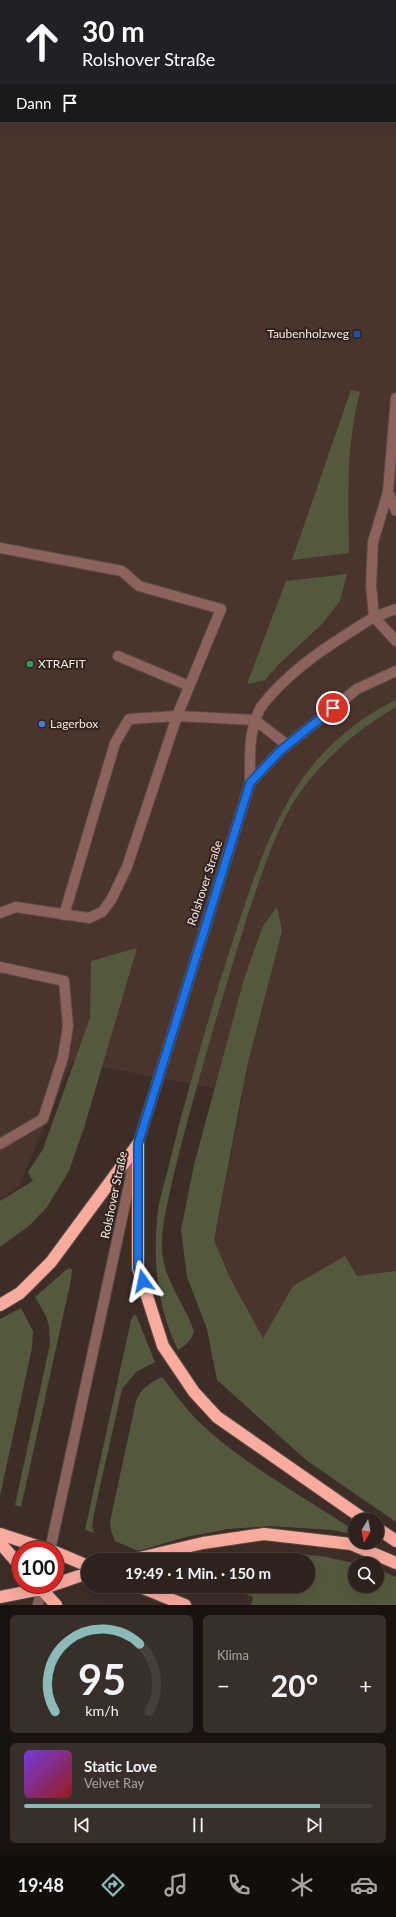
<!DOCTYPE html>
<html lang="de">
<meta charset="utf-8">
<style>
:root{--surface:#2d221d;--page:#392f2a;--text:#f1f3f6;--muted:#a7a4a4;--line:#483f3b;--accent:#8bbbb9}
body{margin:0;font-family:Lato,sans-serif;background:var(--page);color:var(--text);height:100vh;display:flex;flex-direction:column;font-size:15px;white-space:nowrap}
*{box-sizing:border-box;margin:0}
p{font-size:13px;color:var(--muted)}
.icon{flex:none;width:22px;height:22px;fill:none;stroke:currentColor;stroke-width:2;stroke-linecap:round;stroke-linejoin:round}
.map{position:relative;height:1605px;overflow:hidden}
.details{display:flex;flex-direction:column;gap:10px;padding:10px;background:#191310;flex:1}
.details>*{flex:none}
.banner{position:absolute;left:0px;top:0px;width:396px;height:122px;box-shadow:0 4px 16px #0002,0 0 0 1px var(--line);background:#202124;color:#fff;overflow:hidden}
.needle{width:26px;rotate:190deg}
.fabs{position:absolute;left:348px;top:1513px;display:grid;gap:8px}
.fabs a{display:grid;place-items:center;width:36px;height:36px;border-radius:50%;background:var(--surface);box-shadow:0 4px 16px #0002,0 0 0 1px var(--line);font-size:20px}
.speed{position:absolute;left:12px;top:1541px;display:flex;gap:8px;font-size:20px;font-weight:700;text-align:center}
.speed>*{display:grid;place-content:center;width:52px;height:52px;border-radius:50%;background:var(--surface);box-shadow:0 4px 16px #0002,0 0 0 1px var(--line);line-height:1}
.speed .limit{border:6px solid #d22;background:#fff;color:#111}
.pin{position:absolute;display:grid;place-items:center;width:34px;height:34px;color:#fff;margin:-17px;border:2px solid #fff;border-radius:50%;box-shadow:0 1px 4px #0007}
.me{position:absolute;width:44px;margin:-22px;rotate:348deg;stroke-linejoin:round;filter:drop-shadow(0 0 3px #0008)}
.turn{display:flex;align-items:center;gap:14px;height:84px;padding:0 16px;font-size:18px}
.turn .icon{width:52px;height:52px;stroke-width:2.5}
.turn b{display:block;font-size:28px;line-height:34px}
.then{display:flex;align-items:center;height:38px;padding:0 16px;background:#0003;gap:8px;font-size:15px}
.big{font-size:30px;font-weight:700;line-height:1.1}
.details .tile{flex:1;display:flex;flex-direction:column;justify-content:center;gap:6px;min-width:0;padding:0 14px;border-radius:6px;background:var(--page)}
.details .dial{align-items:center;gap:0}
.dial svg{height:104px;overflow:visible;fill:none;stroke:var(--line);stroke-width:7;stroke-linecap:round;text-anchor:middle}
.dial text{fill:var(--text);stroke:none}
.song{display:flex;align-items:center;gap:12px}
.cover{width:48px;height:48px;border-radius:6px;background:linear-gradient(135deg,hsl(260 70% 55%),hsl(0 70% 35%))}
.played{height:4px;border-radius:2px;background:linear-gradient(90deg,var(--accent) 85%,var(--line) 85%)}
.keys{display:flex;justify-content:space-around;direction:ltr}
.heat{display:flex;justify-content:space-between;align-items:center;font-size:22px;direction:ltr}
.details .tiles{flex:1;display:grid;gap:10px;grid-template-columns:1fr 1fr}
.tile:last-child{grid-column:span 2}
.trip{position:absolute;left:81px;top:1553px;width:234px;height:40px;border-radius:20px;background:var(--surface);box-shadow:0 4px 16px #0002,0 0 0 1px var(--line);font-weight:700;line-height:40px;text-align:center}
.dock{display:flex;height:64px;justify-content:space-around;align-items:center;background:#120e0c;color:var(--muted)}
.dock .icon{width:28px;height:28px}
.dock .current{color:var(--accent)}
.dock b{font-size:18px;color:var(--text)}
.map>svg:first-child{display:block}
.built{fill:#4a352d;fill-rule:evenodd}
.green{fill:#54593e}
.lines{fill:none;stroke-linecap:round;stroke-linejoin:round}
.service-casing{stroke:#594b46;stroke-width:12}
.minor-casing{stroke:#594b46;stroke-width:12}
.tertiary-casing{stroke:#594b46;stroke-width:12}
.motorway-casing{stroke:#594b46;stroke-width:14}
.service{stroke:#8b635c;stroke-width:10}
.minor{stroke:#8b635c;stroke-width:10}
.tertiary{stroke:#8b635c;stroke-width:10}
.motorway{stroke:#f9ab9e;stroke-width:12}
.route-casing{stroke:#114b97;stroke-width:10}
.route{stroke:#1a73e8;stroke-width:7}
.transit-dot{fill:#1a4fb4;stroke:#32231d;stroke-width:1.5}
.leisure-dot{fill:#2e9e5b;stroke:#32231d;stroke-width:1.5}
.shop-dot{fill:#3f7fe0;stroke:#32231d;stroke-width:1.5}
.labels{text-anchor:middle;stroke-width:4;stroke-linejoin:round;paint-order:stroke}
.poi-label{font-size:12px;fill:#f4eae6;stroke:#32231d;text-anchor:start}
.street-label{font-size:12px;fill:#f4eae6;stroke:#32231d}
</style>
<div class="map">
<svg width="396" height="1605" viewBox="0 0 396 1605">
<rect width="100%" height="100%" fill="#3c2d27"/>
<path class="built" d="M0 0H396V1464L263 1338 230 1278 214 1240 243 1094 72 1061 19 1186 0 1199ZM1 1H395V121H1Z"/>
<path class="green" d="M351 390 360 392C346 445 348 498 349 553L292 560Z
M347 574 340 601 321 625 279 664 265 680 247 684 286 581Z
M396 700V707C358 729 326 757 300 792 276 827 263 871 249 911 231 968 214 1025 198 1083 188 1118 178 1155 170 1191 166 1210 161 1230 162 1250 164 1281 184 1303 194 1331 192 1340 186 1345 178 1350 158 1309 153 1265 157 1219 158 1204 163 1188 167 1173 173 1149 179 1124 186 1099 202 1041 219 982 238 925 254 877 269 831 296 788 319 752 357 718 396 700Z
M277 907 282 931 247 1066 214 1240 230 1278 263 1338 293 1286 345 1256 357 1276 396 1271V1522L306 1460 217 1380 207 1329 187 1277 181 1230 194 1165 244 979 263 926Z
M137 948 84 1128 69 1171 47 1207 29 1226 0 1247V1201L33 1181 28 1172 43 1149 90 1018 91 961Z
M70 1268 72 1270 71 1280 21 1507 15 1505 50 1344 49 1326 46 1316 35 1297 66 1270Z
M21 1308 33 1331 32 1348 0 1496V1319Z
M134 1315H136L155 1362 136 1372 122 1389 94 1513 92 1526 94 1533 85 1530 131 1320Z
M162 1377C174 1392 185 1408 199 1422 243 1464 304 1497 355 1531V1535L333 1530 270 1526 228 1529 186 1537 138 1551 115 1541 111 1530 110 1522 136 1401C141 1388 150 1383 162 1377Z
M287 1553 321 1556 359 1564H355V1586H377V1569L396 1577V1605H251L253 1597 226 1586H308V1560H212L254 1554Z"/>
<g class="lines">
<defs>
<path id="service" d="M0 548 122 571 139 586 221 609 177 716 127 867 111 900 102 912 89 918 16 907 0 913
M118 656 189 686
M64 915 115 743 129 719 177 716 255 720 287 745
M0 1144 43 1119 63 1057 68 1026 64 981"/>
<path id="minor" d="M374 617 396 609
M0 967 64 981"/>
<path id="tertiary" d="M396 398 388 492 373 542 371 585 374 617 396 641
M388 492 396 511
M250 783 280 751 357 689 396 671
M50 1550 138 1144 250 783C250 758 248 734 259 711 261 705 266 701 270 696 299 663 337 640 374 617
M38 1605 42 1584"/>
<path id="motorway" d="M138 1144V1268L163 1346 194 1392 217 1417 365 1520
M0 1305 20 1293 51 1262 138 1144
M377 1528 396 1541
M0 1534 49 1550
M0 1543 21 1567
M55 1552 88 1566
M131 1560 203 1543 264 1534 351 1544 396 1563
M37 1584 56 1605
M138 1586 185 1605
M0 1597 41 1589 88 1573"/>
</defs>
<use href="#service" class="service-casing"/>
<use href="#minor" class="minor-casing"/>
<use href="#tertiary" class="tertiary-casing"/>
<use href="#motorway" class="motorway-casing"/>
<use href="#service" class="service"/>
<use href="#minor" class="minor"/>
<use href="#tertiary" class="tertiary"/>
<use href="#motorway" class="motorway"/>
</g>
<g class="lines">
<defs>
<path id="route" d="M143 1281 138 1268V1144L250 783 280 751 333 708"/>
</defs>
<use href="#route" class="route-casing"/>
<use href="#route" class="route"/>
</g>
<rect class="transit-dot" x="353" y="330" width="8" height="8" rx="2"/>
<circle class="leisure-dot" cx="30" cy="664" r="4"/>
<circle class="shop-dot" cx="42" cy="724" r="4"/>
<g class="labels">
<g class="poi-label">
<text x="349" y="338" text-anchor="end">Taubenholzweg</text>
<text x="38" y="668">XTRAFIT</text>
<text x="50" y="728">Lagerbox</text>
</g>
<g class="street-label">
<text transform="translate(205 883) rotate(-72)" y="4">Rolshover Straße</text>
<text transform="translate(114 1195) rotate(-78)" y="4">Rolshover Straße</text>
</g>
</g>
</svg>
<div class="fabs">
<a><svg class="needle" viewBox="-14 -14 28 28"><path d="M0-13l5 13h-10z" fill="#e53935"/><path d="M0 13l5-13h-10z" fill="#a7a4a4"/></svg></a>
<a><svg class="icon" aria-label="search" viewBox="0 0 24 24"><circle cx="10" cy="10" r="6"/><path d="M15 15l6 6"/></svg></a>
</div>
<div class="speed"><div class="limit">100</div></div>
<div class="pin" style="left:333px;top:708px;background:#d93025"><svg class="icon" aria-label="arrive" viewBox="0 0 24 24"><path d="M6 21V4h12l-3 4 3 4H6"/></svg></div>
<svg class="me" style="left:143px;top:1281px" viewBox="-20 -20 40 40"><path d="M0-17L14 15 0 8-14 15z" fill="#1a73e8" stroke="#fff" stroke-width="4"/></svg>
<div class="trip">19:49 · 1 Min. · 150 m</div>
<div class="banner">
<div class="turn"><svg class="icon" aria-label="ahead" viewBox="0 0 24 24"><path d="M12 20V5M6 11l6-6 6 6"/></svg><div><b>30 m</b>Rolshover Straße</div></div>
<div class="then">Dann<svg class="icon" aria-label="arrive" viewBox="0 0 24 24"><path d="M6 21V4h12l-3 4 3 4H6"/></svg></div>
</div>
</div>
<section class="details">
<div class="tiles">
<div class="tile dial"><svg viewBox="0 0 100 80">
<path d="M14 69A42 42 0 1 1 86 69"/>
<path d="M14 69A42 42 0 0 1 79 17" stroke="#8bbbb9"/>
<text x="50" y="56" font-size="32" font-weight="700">95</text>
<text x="50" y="72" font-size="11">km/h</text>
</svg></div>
<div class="tile"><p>Klima</p>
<div class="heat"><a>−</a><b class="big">20°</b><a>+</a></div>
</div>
<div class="tile">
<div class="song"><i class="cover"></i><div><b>Static Love</b><p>Velvet Ray</p></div></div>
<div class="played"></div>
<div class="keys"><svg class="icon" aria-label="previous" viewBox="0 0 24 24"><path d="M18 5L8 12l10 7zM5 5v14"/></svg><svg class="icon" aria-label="pause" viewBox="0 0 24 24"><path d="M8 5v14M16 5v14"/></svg><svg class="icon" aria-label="next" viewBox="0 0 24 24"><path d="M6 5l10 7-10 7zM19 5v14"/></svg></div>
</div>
</div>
</section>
<nav class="dock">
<b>19:48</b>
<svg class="icon current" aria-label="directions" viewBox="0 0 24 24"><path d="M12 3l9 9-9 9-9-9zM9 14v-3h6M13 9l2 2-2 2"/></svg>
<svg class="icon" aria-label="music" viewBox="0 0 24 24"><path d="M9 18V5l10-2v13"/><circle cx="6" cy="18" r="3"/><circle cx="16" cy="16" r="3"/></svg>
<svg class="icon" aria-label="phone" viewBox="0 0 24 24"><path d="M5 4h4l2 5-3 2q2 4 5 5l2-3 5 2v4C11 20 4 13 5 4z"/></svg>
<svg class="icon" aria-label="climate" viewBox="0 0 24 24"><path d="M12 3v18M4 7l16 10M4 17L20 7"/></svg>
<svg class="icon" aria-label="car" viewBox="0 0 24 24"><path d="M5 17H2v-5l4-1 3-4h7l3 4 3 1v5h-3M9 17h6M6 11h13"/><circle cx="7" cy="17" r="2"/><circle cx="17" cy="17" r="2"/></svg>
</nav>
